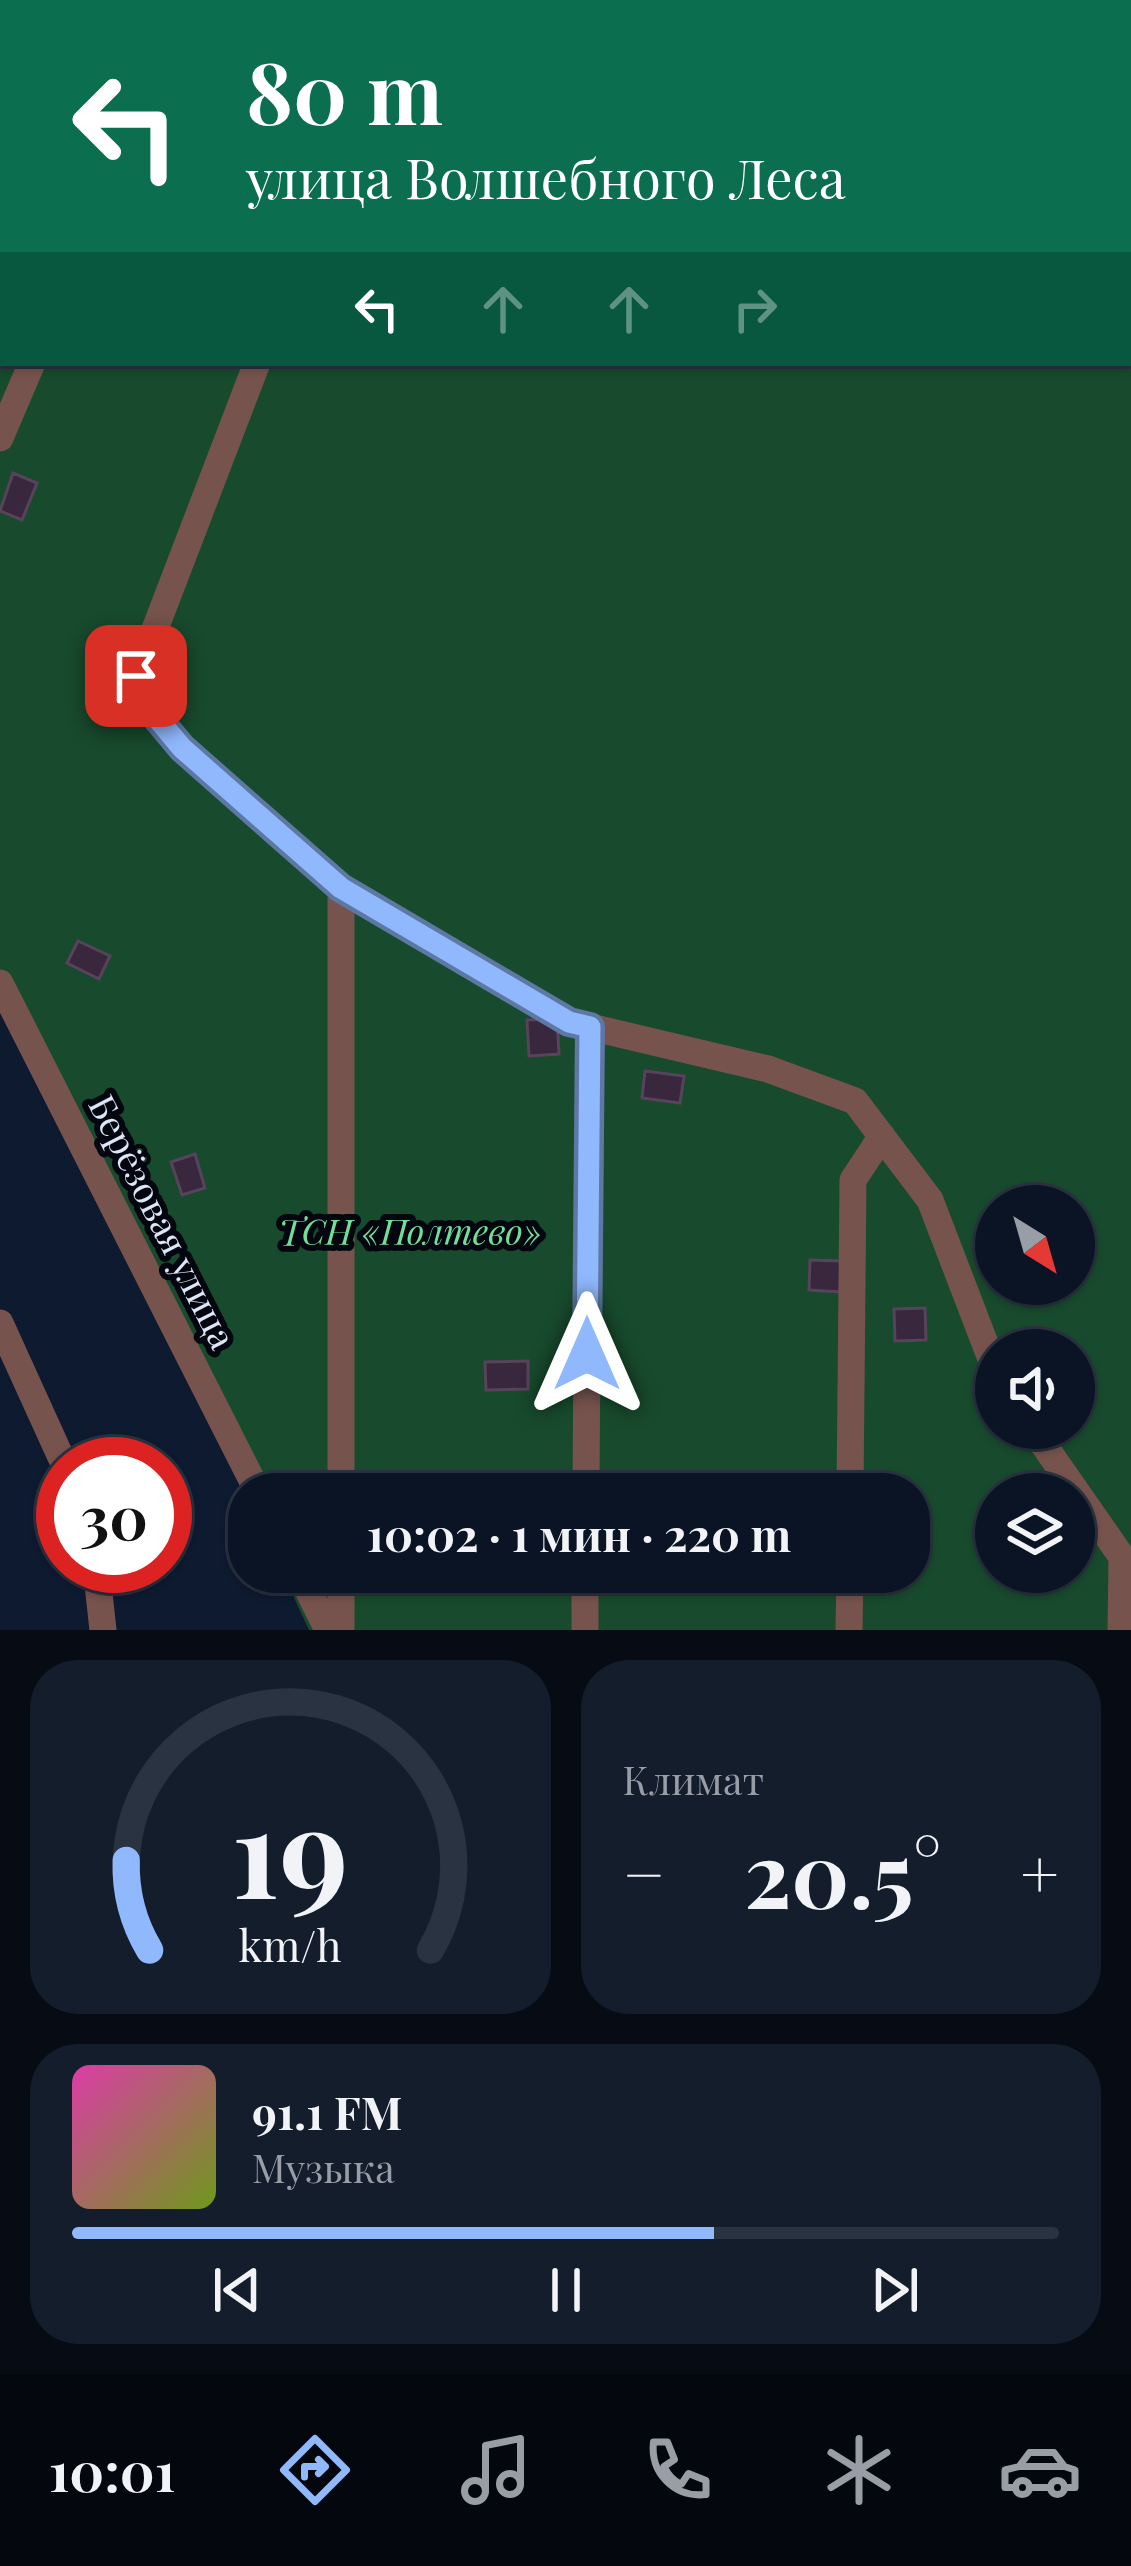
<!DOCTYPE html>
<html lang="ru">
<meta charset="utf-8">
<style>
:root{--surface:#0a1424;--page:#131d2c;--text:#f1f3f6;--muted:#999ea6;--line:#2a3341;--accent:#90b8fd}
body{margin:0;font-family:"Playfair Display",serif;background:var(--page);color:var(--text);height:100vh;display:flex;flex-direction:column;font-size:45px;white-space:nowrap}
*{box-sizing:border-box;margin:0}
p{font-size:39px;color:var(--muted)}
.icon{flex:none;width:66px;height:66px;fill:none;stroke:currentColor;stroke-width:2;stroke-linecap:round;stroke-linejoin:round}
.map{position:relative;height:1630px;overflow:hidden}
.sheet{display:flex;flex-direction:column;gap:30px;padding:30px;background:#060b14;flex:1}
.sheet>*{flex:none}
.banner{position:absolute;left:0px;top:0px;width:1131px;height:366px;box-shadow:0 3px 9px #0004,0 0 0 3px var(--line);background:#0b6e4f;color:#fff;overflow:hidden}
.needle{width:78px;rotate:143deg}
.controls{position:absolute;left:975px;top:1185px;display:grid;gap:24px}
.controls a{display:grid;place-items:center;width:120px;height:120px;border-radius:50%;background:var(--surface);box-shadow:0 3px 9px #0004,0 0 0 3px var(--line);font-size:60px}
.speed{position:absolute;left:36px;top:1437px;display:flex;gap:24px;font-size:60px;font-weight:700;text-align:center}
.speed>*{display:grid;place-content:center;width:156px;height:156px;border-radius:50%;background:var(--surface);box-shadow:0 3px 9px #0004,0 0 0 3px var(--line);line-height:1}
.speed .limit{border:18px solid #d22;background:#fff;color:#111}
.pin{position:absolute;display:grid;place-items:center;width:102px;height:102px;color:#fff;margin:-51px;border-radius:24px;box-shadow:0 6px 18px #0006}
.me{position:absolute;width:132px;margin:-66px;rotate:0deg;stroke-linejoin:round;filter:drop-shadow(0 0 9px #0008)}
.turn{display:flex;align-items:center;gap:42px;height:252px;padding:0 48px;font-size:54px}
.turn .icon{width:156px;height:156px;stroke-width:2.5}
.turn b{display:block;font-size:84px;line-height:102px}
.lanes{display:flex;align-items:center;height:114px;padding:0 48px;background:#0003;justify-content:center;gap:60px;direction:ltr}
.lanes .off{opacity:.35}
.big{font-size:90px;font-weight:700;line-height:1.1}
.sheet .card{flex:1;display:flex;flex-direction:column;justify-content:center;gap:18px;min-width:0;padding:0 42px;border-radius:48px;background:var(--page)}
.sheet .dial{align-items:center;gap:0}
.dial svg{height:312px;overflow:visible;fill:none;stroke:var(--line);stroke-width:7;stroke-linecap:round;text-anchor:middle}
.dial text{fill:var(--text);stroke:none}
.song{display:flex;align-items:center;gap:36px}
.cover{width:144px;height:144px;border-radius:18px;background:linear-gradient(135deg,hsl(320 70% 55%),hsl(80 70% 35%))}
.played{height:12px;border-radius:6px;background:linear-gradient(90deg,var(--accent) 65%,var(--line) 65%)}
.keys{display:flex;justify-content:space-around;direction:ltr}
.heat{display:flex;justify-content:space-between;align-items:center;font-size:66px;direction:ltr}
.sheet .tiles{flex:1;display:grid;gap:30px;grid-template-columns:1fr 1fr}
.card:last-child{grid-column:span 2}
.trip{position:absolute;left:228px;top:1473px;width:702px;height:120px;border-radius:48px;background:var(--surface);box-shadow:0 3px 9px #0004,0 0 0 3px var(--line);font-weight:700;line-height:120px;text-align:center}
.menu{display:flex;height:192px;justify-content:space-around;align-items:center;background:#04080e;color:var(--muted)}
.menu .icon{width:84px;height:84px}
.menu .current{color:var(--accent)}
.menu b{font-size:54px;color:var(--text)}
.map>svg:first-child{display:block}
.green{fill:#184a2d;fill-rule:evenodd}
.building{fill:#39273d;stroke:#57435b;stroke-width:3}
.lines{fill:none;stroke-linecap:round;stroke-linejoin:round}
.minor{stroke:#76534d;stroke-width:27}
.route-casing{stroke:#5e78a4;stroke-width:30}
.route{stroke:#90b8fd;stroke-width:21}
.labels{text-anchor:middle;stroke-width:12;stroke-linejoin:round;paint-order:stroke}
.street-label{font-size:36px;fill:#dde6f6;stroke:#03060e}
.park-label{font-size:36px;font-style:italic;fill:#73de9b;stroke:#03060e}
</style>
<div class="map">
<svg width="1131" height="1630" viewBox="0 0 1131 1630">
<rect width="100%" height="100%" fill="#0e1a30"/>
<path class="green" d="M0 0H1131V1630H309L282 1572H909V1494H249V1504L0 985ZM3 3H1128V363H3ZM996 1206H1074V1284H996ZM996 1350H1074V1428H996ZM996 1494H1074V1572H996Z"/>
<path class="building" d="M13 473 37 483 22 520 0 511Z
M78 941 110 956 99 979 67 963Z
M557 1019 559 1054 529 1056 527 1020Z
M645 1071 684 1076 680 1103 642 1098Z
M195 1154 205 1188 182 1195 171 1162Z
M810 1260 842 1261 841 1292 809 1290Z
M925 1308 926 1340 895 1341 894 1309Z
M528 1361V1389L486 1390 485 1362Z"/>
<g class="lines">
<path class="minor" d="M186 3 187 0
M404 3 406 0
M257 363 137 676 152 712 182 749 341 888 397 922 569 1022 768 1069 855 1101 930 1200 996 1372
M0 438 32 363
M341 888V1494
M0 983 259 1494
M0 1323 64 1464
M1032 1428 1131 1570
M586 1494 589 1027
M850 1494 853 1180 882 1136
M96 1566 103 1630
M299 1572 328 1630
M341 1572V1630
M585 1630V1572
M849 1630 850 1572
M1121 1630 1122 1559"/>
</g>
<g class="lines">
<defs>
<path id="route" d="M136 676 152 712 182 748 341 888 569 1022 590 1027 587 1354"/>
</defs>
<use href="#route" class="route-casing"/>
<use href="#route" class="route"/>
</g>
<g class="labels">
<g class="street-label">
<text transform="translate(162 1222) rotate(63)" y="13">Берёзовая улица</text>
</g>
<g class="park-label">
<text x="410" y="1245">ТСН «Полтево»</text>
</g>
</g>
</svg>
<div class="controls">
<a><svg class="needle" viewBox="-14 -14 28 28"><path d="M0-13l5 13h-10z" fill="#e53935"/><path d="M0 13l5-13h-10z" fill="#999ea6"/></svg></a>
<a><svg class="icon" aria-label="sound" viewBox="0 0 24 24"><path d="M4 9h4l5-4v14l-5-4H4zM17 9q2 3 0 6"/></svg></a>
<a><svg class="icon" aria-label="layers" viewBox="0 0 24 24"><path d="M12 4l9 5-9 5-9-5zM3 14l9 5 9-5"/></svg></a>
</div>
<div class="speed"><div class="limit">30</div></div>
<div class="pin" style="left:136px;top:676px;background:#d93025"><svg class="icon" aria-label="arrive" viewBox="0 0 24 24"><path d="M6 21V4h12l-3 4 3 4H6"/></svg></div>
<svg class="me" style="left:587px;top:1354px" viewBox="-20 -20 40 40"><path d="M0-17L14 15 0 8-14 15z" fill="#90b8fd" stroke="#fff" stroke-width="4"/></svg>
<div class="trip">10:02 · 1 мин · 220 m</div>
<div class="banner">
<div class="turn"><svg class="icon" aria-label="left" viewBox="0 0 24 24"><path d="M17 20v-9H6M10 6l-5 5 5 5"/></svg><div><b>80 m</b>улица Волшебного Леса</div></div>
<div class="lanes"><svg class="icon" aria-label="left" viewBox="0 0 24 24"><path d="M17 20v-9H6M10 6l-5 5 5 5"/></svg><svg class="icon off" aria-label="ahead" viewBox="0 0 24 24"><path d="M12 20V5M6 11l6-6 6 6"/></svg><svg class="icon off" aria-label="ahead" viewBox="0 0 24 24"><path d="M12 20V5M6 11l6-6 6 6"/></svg><svg class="icon off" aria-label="right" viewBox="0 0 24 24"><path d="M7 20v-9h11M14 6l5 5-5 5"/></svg></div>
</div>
</div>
<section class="sheet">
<div class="tiles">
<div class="card dial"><svg viewBox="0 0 100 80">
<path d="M14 69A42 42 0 1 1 86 69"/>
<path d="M14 69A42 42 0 0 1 8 46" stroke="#90b8fd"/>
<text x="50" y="56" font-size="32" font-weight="700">19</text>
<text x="50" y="72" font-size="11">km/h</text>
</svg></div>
<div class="card"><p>Климат</p>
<div class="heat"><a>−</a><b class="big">20.5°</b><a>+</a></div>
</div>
<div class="card">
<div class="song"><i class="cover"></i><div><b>91.1 FM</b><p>Музыка</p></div></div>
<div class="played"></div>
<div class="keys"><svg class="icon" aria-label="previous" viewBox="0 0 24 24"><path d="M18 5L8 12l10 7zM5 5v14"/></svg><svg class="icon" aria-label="pause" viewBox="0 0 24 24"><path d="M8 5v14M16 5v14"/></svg><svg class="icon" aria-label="next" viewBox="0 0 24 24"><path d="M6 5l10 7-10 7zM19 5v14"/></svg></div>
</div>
</div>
</section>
<nav class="menu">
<b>10:01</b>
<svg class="icon current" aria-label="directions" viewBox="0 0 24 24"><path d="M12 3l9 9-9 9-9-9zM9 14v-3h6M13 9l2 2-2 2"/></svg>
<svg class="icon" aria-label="music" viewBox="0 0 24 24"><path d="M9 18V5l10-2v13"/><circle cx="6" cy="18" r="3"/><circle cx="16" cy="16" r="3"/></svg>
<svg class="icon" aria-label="phone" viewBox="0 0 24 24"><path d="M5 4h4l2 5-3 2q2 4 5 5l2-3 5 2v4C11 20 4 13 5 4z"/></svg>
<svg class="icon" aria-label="climate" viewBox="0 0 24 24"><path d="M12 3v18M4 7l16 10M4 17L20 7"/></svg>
<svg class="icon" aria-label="car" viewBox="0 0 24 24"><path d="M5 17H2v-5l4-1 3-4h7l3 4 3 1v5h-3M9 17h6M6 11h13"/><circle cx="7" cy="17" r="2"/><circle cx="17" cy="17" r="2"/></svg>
</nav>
